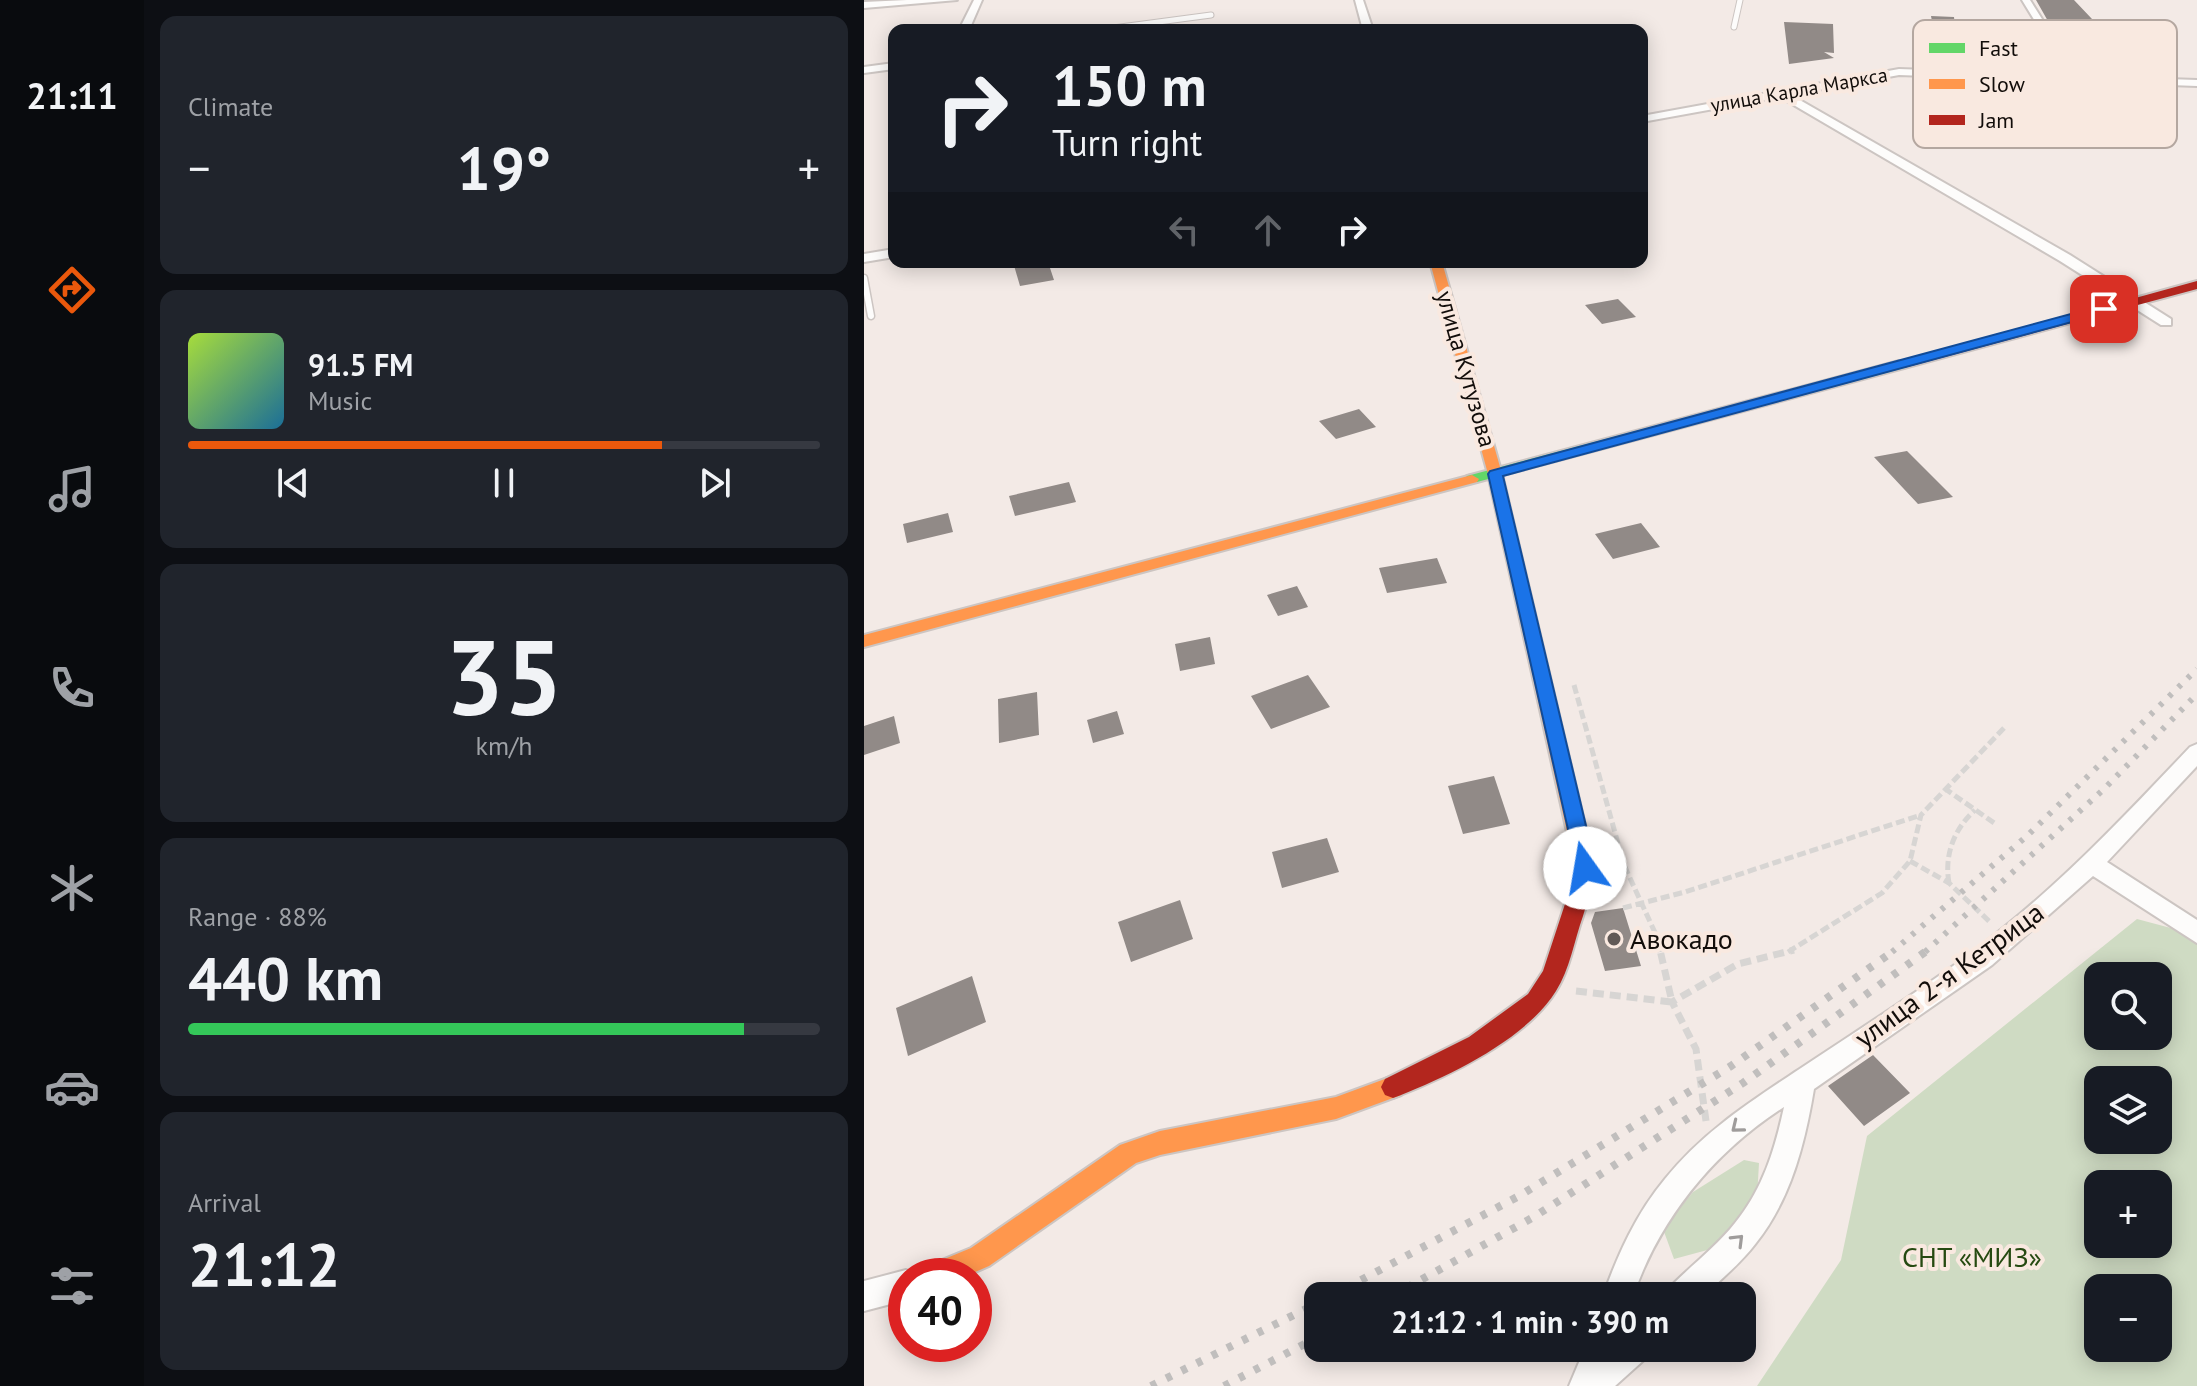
<!DOCTYPE html>
<meta charset="utf-8">
<style>
:root{--surface:#171b24;--page:#20242c;--text:#f1f3f6;--muted:#9ea1a6;--line:#363941;--accent:#ea580c}
body{margin:0;font-family:"PT Sans",sans-serif;background:var(--page);color:var(--text);height:100vh;display:flex;flex-direction:column;font-size:30px;white-space:nowrap}
*{box-sizing:border-box;margin:0}
p{font-size:26px;color:var(--muted)}
.icon{flex:none;width:44px;height:44px;fill:none;stroke:currentColor;stroke-width:2;stroke-linecap:round;stroke-linejoin:round}
.map{position:relative;flex:1;overflow:hidden}
.drawer{display:flex;flex-direction:column;gap:16px;padding:16px;background:#0d0f14;width:720px}
.drawer>*{flex:none}
.guide{position:absolute;left:24px;top:24px;width:760px;height:244px;border-radius:16px;box-shadow:0 4px 20px #0003;background:#171b24;color:var(--text);overflow:hidden}
.buttons{position:absolute;left:1220px;top:962px;display:grid;gap:16px}
.buttons a{display:grid;place-items:center;width:88px;height:88px;border-radius:16px;background:var(--surface);box-shadow:0 4px 20px #0003;font-size:40px}
.speed{position:absolute;left:24px;top:1258px;display:flex;gap:16px;font-size:40px;font-weight:700;text-align:center}
.speed>*{display:grid;place-content:center;width:104px;height:104px;border-radius:50%;background:var(--surface);box-shadow:0 4px 20px #0003;line-height:1}
.speed .limit{border:12px solid #d22;background:#fff;color:#111}
.pin{position:absolute;display:grid;place-items:center;width:68px;height:68px;color:#fff;margin:-34px;border-radius:16px;box-shadow:0 4px 12px #0006}
.me{position:absolute;width:88px;margin:-44px;rotate:347deg;stroke-linejoin:round;filter:drop-shadow(0 0 6px #0008)}
.turn{display:flex;align-items:center;gap:28px;height:168px;padding:0 32px;font-size:36px}
.turn .icon{width:104px;height:104px;stroke-width:2.5}
.turn b{display:block;font-size:56px;line-height:68px}
.lanes{display:flex;align-items:center;height:76px;padding:0 32px;background:#0003;justify-content:center;gap:40px;direction:ltr}
.lanes .off{opacity:.35}
.big{font-size:60px;font-weight:700;line-height:1.1}
.drawer .widget{flex:1;display:flex;flex-direction:column;justify-content:center;gap:12px;min-width:0;padding:0 28px;border-radius:16px;background:var(--page)}
.drawer .dial{align-items:center;gap:0}
.dial b{font-size:104px;line-height:1}
.song{display:flex;align-items:center;gap:24px}
.cover{width:96px;height:96px;border-radius:12px;background:linear-gradient(135deg,hsl(80 70% 55%),hsl(200 70% 35%))}
.played{height:8px;border-radius:4px;background:linear-gradient(90deg,var(--accent) 75%,var(--line) 75%)}
.keys{display:flex;justify-content:space-around;direction:ltr}
.heat{display:flex;justify-content:space-between;align-items:center;font-size:44px;direction:ltr}
.charge{height:12px;border-radius:6px;background:linear-gradient(90deg,#34c759 88%,var(--line) 0)}
.trip{position:absolute;left:440px;top:1282px;width:452px;height:80px;border-radius:16px;background:var(--surface);box-shadow:0 4px 20px #0003;font-weight:700;line-height:80px;text-align:center}
main{display:flex;flex:1;min-height:0}
.tabs{display:flex;flex-direction:column;width:144px;justify-content:space-around;align-items:center;background:#090b0e;color:var(--muted)}
.tabs .icon{width:56px;height:56px}
.tabs .on{color:var(--accent)}
.tabs b{font-size:36px;color:var(--text)}
.map>svg:first-child{display:block}
.green{fill:#cfdbc3;fill-rule:evenodd}
.building{fill:#918a87}
.lines{fill:none;stroke-linecap:round;stroke-linejoin:round}
.lane-far1-casing{stroke:#ccc5c2;stroke-width:7}
.lane-casing{stroke:#ccc5c2;stroke-width:9}
.street-casing{stroke:#ccc5c2;stroke-width:4}
.fast-casing{stroke:#ccc5c2;stroke-width:4}
.slow-casing{stroke:#ccc5c2;stroke-width:4}
.jam-casing{stroke:#ccc5c2;stroke-width:4}
.path-far1{stroke:#d7d5d3;stroke-width:5;stroke-dasharray:9 4;stroke-linecap:butt}
.path{stroke:#d7d5d3;stroke-width:7;stroke-dasharray:11 6;stroke-linecap:butt}
.lane-far1{stroke:#fdfcfb;stroke-width:5}
.lane{stroke:#fdfcfb;stroke-width:6}
.street{fill:#fdfcfb;fill-rule:evenodd}
.fast{fill:#63d668;fill-rule:evenodd}
.slow{fill:#ff974d;fill-rule:evenodd}
.jam{fill:#b3261e;fill-rule:evenodd}
.rail-far1{stroke:#c0bebd;stroke-width:6;stroke-dasharray:4 9;stroke-linecap:butt}
.rail{stroke:#c0bebd;stroke-width:8;stroke-dasharray:6 11;stroke-linecap:butt}
.oneway{stroke:#9f9c9b}
.route{fill:#1a73e8;stroke:#114b97;stroke-width:2}
.poi-dot{fill:#615a57;stroke:#f9e9e0;stroke-width:3}
.labels{text-anchor:middle;stroke-width:8;stroke-linejoin:round;paint-order:stroke}
.far-street-label{font-size:20px;fill:#120d0a;stroke:#f9e9e0}
.street-label{font-size:24px;fill:#120d0a;stroke:#f9e9e0}
.near-poi-label{font-size:28px;fill:#120d0a;stroke:#f9e9e0;text-anchor:start}
.near-street-label{font-size:28px;fill:#120d0a;stroke:#f9e9e0}
.near-park-label{font-size:28px;fill:#264a11;stroke:#f9e9e0}
.key{fill:#f9e9e0;stroke:#b4a7a0;stroke-width:2}
.key-label{font-size:22px;fill:#120d0a}
</style>
<main>
<nav class="tabs">
<b>21:11</b>
<svg class="icon on" aria-label="directions" viewBox="0 0 24 24"><path d="M12 3l9 9-9 9-9-9zM9 14v-3h6M13 9l2 2-2 2"/></svg>
<svg class="icon" aria-label="music" viewBox="0 0 24 24"><path d="M9 18V5l10-2v13"/><circle cx="6" cy="18" r="3"/><circle cx="16" cy="16" r="3"/></svg>
<svg class="icon" aria-label="phone" viewBox="0 0 24 24"><path d="M5 4h4l2 5-3 2q2 4 5 5l2-3 5 2v4C11 20 4 13 5 4z"/></svg>
<svg class="icon" aria-label="climate" viewBox="0 0 24 24"><path d="M12 3v18M4 7l16 10M4 17L20 7"/></svg>
<svg class="icon" aria-label="car" viewBox="0 0 24 24"><path d="M5 17H2v-5l4-1 3-4h7l3 4 3 1v5h-3M9 17h6M6 11h13"/><circle cx="7" cy="17" r="2"/><circle cx="17" cy="17" r="2"/></svg>
<svg class="icon" aria-label="filters" viewBox="0 0 24 24"><path d="M4 7h16M4 17h16"/><circle cx="9" cy="7" r="2"/><circle cx="15" cy="17" r="2"/></svg>
</nav>
<section class="drawer">
<div class="widget"><p>Climate</p>
<div class="heat"><a>−</a><b class="big">19°</b><a>+</a></div>
</div>
<div class="widget">
<div class="song"><i class="cover"></i><div><b>91.5 FM</b><p>Music</p></div></div>
<div class="played"></div>
<div class="keys"><svg class="icon" aria-label="previous" viewBox="0 0 24 24"><path d="M18 5L8 12l10 7zM5 5v14"/></svg><svg class="icon" aria-label="pause" viewBox="0 0 24 24"><path d="M8 5v14M16 5v14"/></svg><svg class="icon" aria-label="next" viewBox="0 0 24 24"><path d="M6 5l10 7-10 7zM19 5v14"/></svg></div>
</div>
<div class="widget dial"><b>35</b><p>km/h</p></div>
<div class="widget"><p>Range · 88%</p><b class="big">440 km</b><div class="charge"></div></div>
<div class="widget"><p>Arrival</p><b class="big">21:12</b></div>
</section>
<div class="map">
<svg width="1333" height="1386" viewBox="0 0 1333 1386">
<rect width="100%" height="100%" fill="#f3eae6"/>
<path class="green" d="M1273 919 1333 935V1386H893L977 1260 1003 1136ZM1234 976H1294V1036H1234ZM1234 1080H1294V1140H1234ZM1234 1184H1294V1244H1234ZM1234 1288H1294V1348H1234Z
M880 1160 895 1163 893 1198 847 1249 810 1259 799 1229 829 1192Z"/>
<path class="building" d="M1172 0H1210L1246 38H1237L1246 64 1223 62 1215 38 1193 37Z
M1067 16 1090 17 1095 68H1077Z
M920 22 969 24 970 53 960 52 970 58 925 64Z
M149 262H184L190 280 156 286Z
M754 299 772 317 738 324 721 305Z
M495 409 512 427 472 439 455 421Z
M1043 451 1089 497 1054 504 1010 457Z
M205 482 212 502 151 516 145 496Z
M84 513 89 532 43 543 39 524Z
M777 523 796 547 749 559 731 534Z
M573 558 583 583 523 593 515 568Z
M433 586 444 607 414 616 403 595Z
M346 637 351 664 316 671 311 644Z
M444 675 466 707 407 729 387 696Z
M173 692 175 735 135 743 134 699Z
M253 711 260 734 229 743 223 720Z
M30 716 36 743 0 755V726Z
M630 776 646 824 599 834 584 786Z
M463 838 475 872 418 888 408 852Z
M316 900 329 939 267 962 254 922Z
M759 908 777 966 741 971 727 923 731 912Z
M108 976 122 1022 44 1056 32 1008Z
M1009 1055 1046 1093 1000 1126 964 1086Z"/>
<g class="lines">
<defs>
<path id="lane-far1" d="M870 27 876 0
M234 30 347 15"/>
<path id="lane" d="M0 278 7 316"/>
<path id="street" d="M43 0H93L0 8V2Z
M110 0H118L105 30H95Z
M491 0H499L509 30H499Z
M1158 0H1166L1214 76 1333 80V86L1035 75 927 95 1206 255 1307 319V325H1297L1196 261 916 97 778 122V116L1035 69 1204 75Z
M30 63V69L0 73V67Z
M30 249V257L0 262V254Z
M1333 744V766L1243 862 1333 920V943L1229 876 1128 965 950 1089C941 1143 927 1199 892 1243 877 1263 857 1279 840 1296H804L808 1285C829 1264 853 1246 871 1223 899 1189 911 1149 920 1107 850 1152 796 1218 769 1296H739C754 1254 772 1214 801 1179 838 1133 883 1104 931 1072 991 1032 1053 993 1111 950 1190 891 1258 819 1326 747Z
M42 1270 53 1276H42V1300L0 1311V1281Z
M721 1348H785L781 1359 751 1386H705Z"/>
<path id="fast" d="M1035 361 1042 365 1040 368 613 482H603L601 479 603 476Z"/>
<path id="slow" d="M566 262H578L638 474 727 850 724 856 717 858 710 856 707 850 624 474Z
M608 475 615 479 613 482 0 647V635Z
M529 1076 537 1079 541 1087 537 1095 472 1119 296 1155 272 1163 125 1266 102 1276H57L61 1267 107 1248 256 1145 296 1131 472 1097Z"/>
<path id="jam" d="M1333 281V289L1040 368 1028 365Z
M717 842 724 844C736 866 726 894 719 916 710 941 706 969 692 991 662 1040 581 1078 529 1098L521 1095 517 1087 521 1079 605 1037 664 994 679 971 701 904 708 877 707 850 710 844Z"/>
</defs>
<use href="#lane-far1" class="lane-far1-casing"/>
<use href="#lane" class="lane-casing"/>
<use href="#street" class="street-casing"/>
<use href="#fast" class="fast-casing"/>
<use href="#slow" class="slow-casing"/>
<use href="#jam" class="jam-casing"/>
<path class="path-far1" d="M710 685 760 865
M1080 788 1133 825
M1046 861 1085 883 1127 923
M748 866 760 865 793 937 796 952
M1085 883C1080 855 1090 829 1111 810
M759 908 821 892 1057 815
M924 952 1018 893 1046 861 1057 815 1140 728"/>
<path class="path" d="M712 991 808 1002 796 950
M842 1121 832 1049 808 1002 874 964 930 950"/>
<use href="#lane-far1" class="lane-far1"/>
<use href="#lane" class="lane"/>
<use href="#street" class="street"/>
<use href="#fast" class="fast"/>
<use href="#slow" class="slow"/>
<use href="#jam" class="jam"/>
<path class="rail-far1" d="M1028 952 1164 835 1333 669
M1061 952 1240 789 1333 694"/>
<path class="rail" d="M467 1296 655 1196 867 1066 1031 950
M528 1296 668 1218 879 1083 1064 950
M287 1386 454 1303
M360 1386 454 1337"/>
</g>
<defs><path id="oneway-chevron" d="M-2-3.5L2.5 0L-2 3.5" fill="none" stroke-width="1.6" stroke-linecap="round" stroke-linejoin="round" transform="scale(2)"/></defs>
<g class="oneway">
<use href="#oneway-chevron" transform="translate(873 1127) rotate(141)"/>
<use href="#oneway-chevron" transform="translate(874 1240) rotate(-45)"/>
</g>
<path class="route" d="M1240 305 1245 306V312L639 476 732 868 729 874 721 876 714 874 624 474 626 471Z"/>
<circle class="poi-dot" cx="750" cy="939" r="8"/>
<g class="labels">
<g class="far-street-label">
<text transform="translate(935 90) rotate(-10)" y="7">улица Карла Маркса</text>
</g>
<g class="street-label">
<text transform="translate(602 369) rotate(74)" y="8">улица Кутузова</text>
</g>
<g class="near-poi-label">
<text x="766" y="949">Авокадо</text>
</g>
<g class="near-street-label">
<text transform="translate(1085 975) rotate(-36)" y="10">улица 2-я Кетрица</text>
</g>
<g class="near-park-label">
<text x="1108" y="1267">СНТ «МИЗ»</text>
</g>
</g>
<rect x="1049" y="20" width="264" height="128" rx="12" class="key"/>
<rect x="1065" y="43" width="36" height="10" fill="#63d668"/>
<rect x="1065" y="79" width="36" height="10" fill="#ff974d"/>
<rect x="1065" y="115" width="36" height="10" fill="#b3261e"/>
<g class="key-label">
<text x="1115" y="56">Fast</text>
<text x="1115" y="92">Slow</text>
<text x="1115" y="128">Jam</text>
</g>
</svg>
<div class="buttons">
<a><svg class="icon" aria-label="search" viewBox="0 0 24 24"><circle cx="10" cy="10" r="6"/><path d="M15 15l6 6"/></svg></a>
<a><svg class="icon" aria-label="layers" viewBox="0 0 24 24"><path d="M12 4l9 5-9 5-9-5zM3 14l9 5 9-5"/></svg></a>
<a>+</a>
<a>−</a>
</div>
<div class="speed"><div class="limit">40</div></div>
<div class="pin" style="left:1240px;top:309px;background:#d93025"><svg class="icon" aria-label="arrive" viewBox="0 0 24 24"><path d="M6 21V4h12l-3 4 3 4H6"/></svg></div>
<svg class="me" style="left:721px;top:868px" viewBox="-20 -20 40 40"><circle r="19" fill="#fff"/><path d="M0-13L10 11 0 6-10 11z" fill="#1a73e8"/></svg>
<div class="trip">21:12 · 1 min · 390 m</div>
<div class="guide">
<div class="turn"><svg class="icon" aria-label="right" viewBox="0 0 24 24"><path d="M7 20v-9h11M14 6l5 5-5 5"/></svg><div><b>150 m</b>Turn right</div></div>
<div class="lanes"><svg class="icon off" aria-label="left" viewBox="0 0 24 24"><path d="M17 20v-9H6M10 6l-5 5 5 5"/></svg><svg class="icon off" aria-label="ahead" viewBox="0 0 24 24"><path d="M12 20V5M6 11l6-6 6 6"/></svg><svg class="icon" aria-label="right" viewBox="0 0 24 24"><path d="M7 20v-9h11M14 6l5 5-5 5"/></svg></div>
</div>
</div>
</main>
